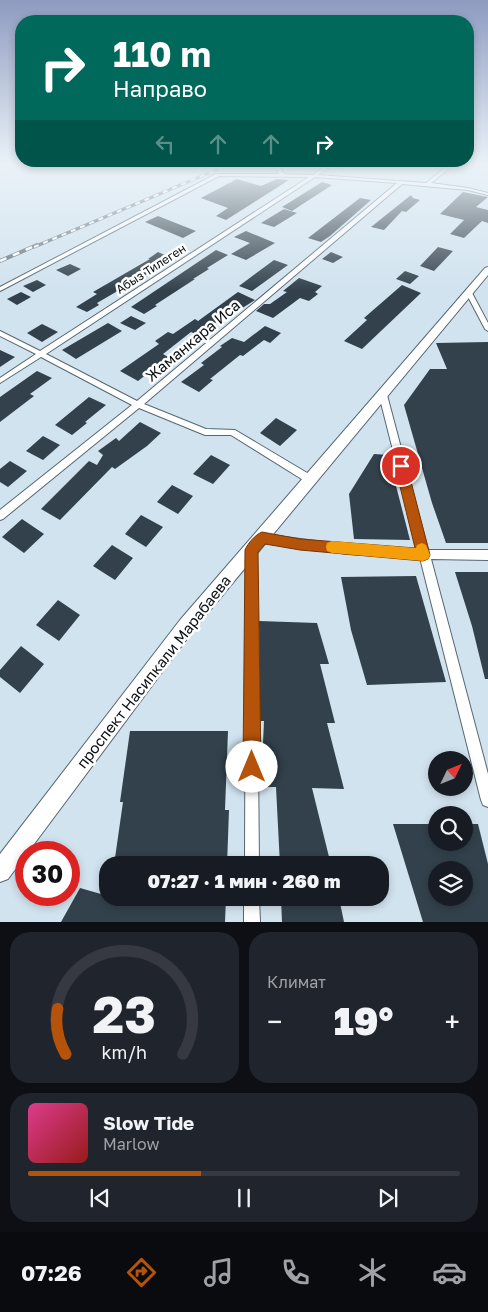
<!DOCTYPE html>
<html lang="ru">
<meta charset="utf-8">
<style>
:root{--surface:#171b24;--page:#20242c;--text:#f1f3f6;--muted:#9ea1a6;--line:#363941;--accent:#b45309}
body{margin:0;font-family:"Golos Text",sans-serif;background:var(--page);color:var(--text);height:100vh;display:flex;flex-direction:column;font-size:19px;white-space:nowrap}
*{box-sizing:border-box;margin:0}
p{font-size:16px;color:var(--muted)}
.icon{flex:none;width:28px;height:28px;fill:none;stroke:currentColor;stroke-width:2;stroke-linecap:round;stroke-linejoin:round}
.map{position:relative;height:922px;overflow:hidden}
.sheet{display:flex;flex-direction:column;gap:10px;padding:10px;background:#0d0f14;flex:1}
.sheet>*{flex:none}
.hud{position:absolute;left:15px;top:15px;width:459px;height:152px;border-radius:20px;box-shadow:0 2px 8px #0003;background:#00695c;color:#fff;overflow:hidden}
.needle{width:32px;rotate:47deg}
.buttons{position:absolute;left:428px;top:751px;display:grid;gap:10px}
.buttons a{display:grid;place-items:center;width:45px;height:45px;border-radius:50%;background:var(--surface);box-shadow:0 2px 8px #0003;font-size:25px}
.speed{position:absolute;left:15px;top:841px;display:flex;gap:10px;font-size:25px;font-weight:700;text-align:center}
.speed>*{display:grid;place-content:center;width:65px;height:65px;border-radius:50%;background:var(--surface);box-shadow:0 2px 8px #0003;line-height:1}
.speed .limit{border:8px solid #d22;background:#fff;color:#111}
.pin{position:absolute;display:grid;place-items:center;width:42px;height:42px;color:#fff;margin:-21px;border:2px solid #fff;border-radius:50%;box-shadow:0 1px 5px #0007}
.me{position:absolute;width:55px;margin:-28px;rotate:0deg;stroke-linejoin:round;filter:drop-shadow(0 0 4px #0008)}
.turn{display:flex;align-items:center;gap:18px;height:105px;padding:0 15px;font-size:22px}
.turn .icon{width:65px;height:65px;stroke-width:2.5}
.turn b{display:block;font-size:35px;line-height:42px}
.lanes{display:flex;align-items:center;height:48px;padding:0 15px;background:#0003;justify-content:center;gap:25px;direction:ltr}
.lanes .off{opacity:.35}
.big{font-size:38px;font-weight:800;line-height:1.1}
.sheet .widget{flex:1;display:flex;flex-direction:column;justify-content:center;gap:8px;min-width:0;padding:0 18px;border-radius:20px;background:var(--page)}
.sheet .dial{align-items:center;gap:0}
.dial svg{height:130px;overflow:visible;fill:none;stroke:var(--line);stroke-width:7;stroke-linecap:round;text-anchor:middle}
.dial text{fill:var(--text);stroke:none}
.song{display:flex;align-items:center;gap:15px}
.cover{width:60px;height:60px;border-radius:8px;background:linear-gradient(135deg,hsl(330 70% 55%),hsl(0 70% 35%))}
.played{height:5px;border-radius:2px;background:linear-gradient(90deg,var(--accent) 40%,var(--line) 40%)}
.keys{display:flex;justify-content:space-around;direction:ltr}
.heat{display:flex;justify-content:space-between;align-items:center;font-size:28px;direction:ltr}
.sheet .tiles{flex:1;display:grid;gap:10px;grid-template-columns:1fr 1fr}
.widget:last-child{grid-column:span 2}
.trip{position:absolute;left:99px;top:856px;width:290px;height:50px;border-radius:20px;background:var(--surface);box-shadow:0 2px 8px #0003;font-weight:800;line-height:50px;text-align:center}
.dock{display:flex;height:80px;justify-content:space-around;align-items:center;background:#090b0e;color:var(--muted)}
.dock .icon{width:35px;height:35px}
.dock .current{color:var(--accent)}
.dock b{font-size:22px;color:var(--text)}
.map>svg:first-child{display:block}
.building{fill:#32414b;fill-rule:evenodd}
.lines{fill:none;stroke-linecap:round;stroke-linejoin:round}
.street-casing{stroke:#566771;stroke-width:2}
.secondary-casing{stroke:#566771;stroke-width:2}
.street{fill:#fff;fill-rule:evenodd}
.secondary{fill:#fff;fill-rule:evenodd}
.rail-far1-casing{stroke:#6a777f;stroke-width:3}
.rail-casing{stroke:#6a777f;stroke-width:4}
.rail-far1{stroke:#fff;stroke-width:2;stroke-dasharray:5;stroke-linecap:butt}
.rail{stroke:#fff;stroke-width:2.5;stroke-dasharray:7;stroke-linecap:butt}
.route{fill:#b45309;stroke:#753606}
.slow{fill:#f59e0b}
.labels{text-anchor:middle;stroke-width:5;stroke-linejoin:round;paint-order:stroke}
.far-street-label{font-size:12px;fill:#091014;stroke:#fff}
.street-label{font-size:15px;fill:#091014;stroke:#fff}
</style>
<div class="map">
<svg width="488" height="922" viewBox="0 0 488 922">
<rect width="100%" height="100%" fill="#d1e3ef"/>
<path class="building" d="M237 179 261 186 277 179 289 180 226 220 216 216 228 208 201 198Z
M322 182 332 185 292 211 282 207Z
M463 192 488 197 476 207 488 210V223L482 221 464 238 450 234 464 220 440 214Z
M411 195 413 198 420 200 406 212 402 211 384 230 371 227Z
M360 198 371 200 330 236 321 242 308 238Z
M284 209 297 213 274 227 261 223Z
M158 216 196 231 183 238 145 222Z
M246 231 275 243 246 260 231 254 250 243 234 237Z
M438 247 453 251 434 271 420 266Z
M216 250 228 255 207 268 209 269 193 279H195L155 305 157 306 144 314 131 307Z
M158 252 169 257 153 266 157 268 97 303 99 305 87 312 76 307 97 294 93 292 150 259H148Z
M331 252 343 257 333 263 322 259Z
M274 260 288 265 252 291 239 286Z
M70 264 81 269 68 276 56 270Z
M405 271 419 276 410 284 396 279Z
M299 278 322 286 315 292 318 294 309 301 300 298 273 318 256 311 264 304H270L287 292 283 291Z
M37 280 46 285 33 292 23 286Z
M402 285 421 293 362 349 344 341 367 320 364 318Z
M21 292 31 297 17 305 7 299Z
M238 292 255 300 225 319 222 318 198 335 191 332 163 354 168 357 138 381 120 371 159 344 155 341 168 332 173 334 195 319 198 321Z
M131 316 146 323 135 330 120 323Z
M108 323 122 331 76 359 62 350Z
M42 324 58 332 42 342 27 333Z
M265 326 281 333 270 343 264 340 243 356 240 355 210 379 213 380 199 392 181 382 204 365 201 363 222 347 220 346 232 338 244 342Z
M488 342V543H446L432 503 404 405 430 369H447L436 343Z
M0 350 15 357 0 367Z
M37 371 52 378 30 394 34 396 0 422V397Z
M89 397 106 405 85 422 87 423 72 435 55 425Z
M276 418 297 430 280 446 260 433Z
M140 422 161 433 147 446 115 469 112 467 60 520 41 509 89 461 97 465 103 455 98 451 116 438 119 441Z
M43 436 60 445 43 460 26 451Z
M374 454 388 455 410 540 354 539 349 494Z
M211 455 230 465 213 484 193 474Z
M10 461 27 471 8 487 0 482V469Z
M172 485 193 496 178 514 157 502Z
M141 515 163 527 146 547 125 534Z
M22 519 44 534 24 553 2 537Z
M112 545 133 558 115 580 93 566Z
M455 572H488V679H485L472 626Z
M416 576 446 682 367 685 351 630 341 577Z
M58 600 80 615 59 641 36 625Z
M259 621 317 623 329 664H320L335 723H327L344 789 312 788 331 865H280L276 787H261L264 721H260Z
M21 646 44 664 20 693 0 677V670Z
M130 731H228L225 810H229L227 865H114L123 802H120Z
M393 824H436V842H464V824H478L488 864V922H423ZM436 870H464V898H436Z
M80 888 108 896V898H226L225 922H61Z
M281 898H339L344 922H282Z"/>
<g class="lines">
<defs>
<path id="street" d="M273 162H277L284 174 313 175 332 162H337L318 175 426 183 452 162H457L431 183 468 188 488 193V195L468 190 402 184 144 404 206 429 235 430 314 477 316 480 314 483H308L231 435H205L139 408 3 519 0 520V510L132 405 41 357 0 383V378L36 354 0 336V331L40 351 309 177 219 176 2 290 0 291V287L216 174H279ZM315 177 397 183 137 401 46 354Z
M467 292 472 293 488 323V331L485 329 466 293Z
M383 392 387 395 428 550H488V560L431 559 488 774V807L483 805 481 800 420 558 347 554 262 542 258 541 257 538 258 535 262 534 347 545 418 549 379 395Z
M251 546 255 547 256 550 259 865H245L246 550 247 547Z
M244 898H259L260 922H244Z"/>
<path id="secondary" d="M488 267V275L192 632 8 879 0 882V854L180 620 485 268Z"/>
</defs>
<use href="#street" class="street-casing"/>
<use href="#secondary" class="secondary-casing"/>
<use href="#street" class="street"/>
<use href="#secondary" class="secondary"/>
<defs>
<path id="rail-far1" d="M34 247 235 162"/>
<path id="rail" d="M0 261 37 245"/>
</defs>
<use href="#rail-far1" class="rail-far1-casing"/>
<use href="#rail" class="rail-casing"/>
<use href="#rail-far1" class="rail-far1"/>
<use href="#rail" class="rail"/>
</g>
<linearGradient id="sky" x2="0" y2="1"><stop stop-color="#8e9bc0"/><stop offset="0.56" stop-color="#eaf2f8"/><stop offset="1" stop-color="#eaf2f8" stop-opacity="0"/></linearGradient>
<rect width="488" height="291" fill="url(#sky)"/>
<path class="route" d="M401 461 407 466 430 555 428 559 423 561 300 550 265 544 258 552 261 767 258 773 252 775 246 773 243 767 245 550C248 543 255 535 262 532L300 539 415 548 395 466Z"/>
<path class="slow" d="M332 541 416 548 417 545 422 543 426 545 430 555 428 559 423 561 332 553 327 551 326 547 327 543Z"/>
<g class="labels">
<g class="far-street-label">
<text transform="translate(151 269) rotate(-33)" y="4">Абыз Тилеген</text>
</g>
<g class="street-label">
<text transform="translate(193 341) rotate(-40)" y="5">Жаманкара Иса</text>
<text transform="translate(154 672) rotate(-52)" y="5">проспект Насипкали Марабаева</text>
</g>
</g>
</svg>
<div class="buttons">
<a><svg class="needle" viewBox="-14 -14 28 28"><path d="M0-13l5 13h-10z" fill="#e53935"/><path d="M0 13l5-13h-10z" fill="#9ea1a6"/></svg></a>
<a><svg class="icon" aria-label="search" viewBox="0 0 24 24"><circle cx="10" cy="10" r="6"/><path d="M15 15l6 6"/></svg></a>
<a><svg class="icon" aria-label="layers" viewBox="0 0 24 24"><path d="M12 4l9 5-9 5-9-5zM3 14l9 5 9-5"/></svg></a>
</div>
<div class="speed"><div class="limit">30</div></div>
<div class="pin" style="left:401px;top:466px;background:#d93025"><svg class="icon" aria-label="arrive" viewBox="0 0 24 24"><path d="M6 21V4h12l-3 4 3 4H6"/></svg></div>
<svg class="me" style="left:252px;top:767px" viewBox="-20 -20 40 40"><circle r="19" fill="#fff"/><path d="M0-13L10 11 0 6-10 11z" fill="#b45309"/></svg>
<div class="trip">07:27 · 1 мин · 260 m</div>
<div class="hud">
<div class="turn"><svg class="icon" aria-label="right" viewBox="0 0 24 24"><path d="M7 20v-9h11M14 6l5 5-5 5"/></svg><div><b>110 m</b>Направо</div></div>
<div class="lanes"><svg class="icon off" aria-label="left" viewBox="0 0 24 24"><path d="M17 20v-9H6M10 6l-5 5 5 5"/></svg><svg class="icon off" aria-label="ahead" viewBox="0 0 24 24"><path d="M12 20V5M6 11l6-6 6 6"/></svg><svg class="icon off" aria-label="ahead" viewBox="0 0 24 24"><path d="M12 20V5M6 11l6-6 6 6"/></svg><svg class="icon" aria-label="right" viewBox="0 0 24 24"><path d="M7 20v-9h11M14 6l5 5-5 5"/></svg></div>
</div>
</div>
<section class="sheet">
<div class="tiles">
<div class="widget dial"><svg viewBox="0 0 100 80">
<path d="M14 69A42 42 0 1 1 86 69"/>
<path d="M14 69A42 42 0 0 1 9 41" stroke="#b45309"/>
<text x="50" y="56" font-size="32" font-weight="700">23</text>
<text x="50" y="72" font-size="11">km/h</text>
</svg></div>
<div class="widget"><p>Климат</p>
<div class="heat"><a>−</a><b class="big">19°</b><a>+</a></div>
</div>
<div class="widget">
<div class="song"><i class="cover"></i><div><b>Slow Tide</b><p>Marlow</p></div></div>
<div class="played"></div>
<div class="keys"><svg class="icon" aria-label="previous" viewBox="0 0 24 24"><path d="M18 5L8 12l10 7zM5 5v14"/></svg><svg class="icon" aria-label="pause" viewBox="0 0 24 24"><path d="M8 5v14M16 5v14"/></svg><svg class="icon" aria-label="next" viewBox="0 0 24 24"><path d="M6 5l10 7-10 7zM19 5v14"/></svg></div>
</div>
</div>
</section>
<nav class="dock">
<b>07:26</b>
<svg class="icon current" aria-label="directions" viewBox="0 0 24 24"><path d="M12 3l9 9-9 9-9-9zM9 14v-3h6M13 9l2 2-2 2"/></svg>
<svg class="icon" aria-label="music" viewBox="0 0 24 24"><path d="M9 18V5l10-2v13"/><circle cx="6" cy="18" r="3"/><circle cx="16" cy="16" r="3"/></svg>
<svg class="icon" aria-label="phone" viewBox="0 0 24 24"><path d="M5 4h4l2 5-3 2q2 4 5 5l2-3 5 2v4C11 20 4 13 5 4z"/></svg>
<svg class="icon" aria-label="climate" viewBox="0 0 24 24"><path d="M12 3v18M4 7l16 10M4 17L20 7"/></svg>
<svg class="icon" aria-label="car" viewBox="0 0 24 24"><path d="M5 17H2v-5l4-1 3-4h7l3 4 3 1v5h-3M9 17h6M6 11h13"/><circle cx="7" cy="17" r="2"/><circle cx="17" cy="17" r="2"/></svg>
</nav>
